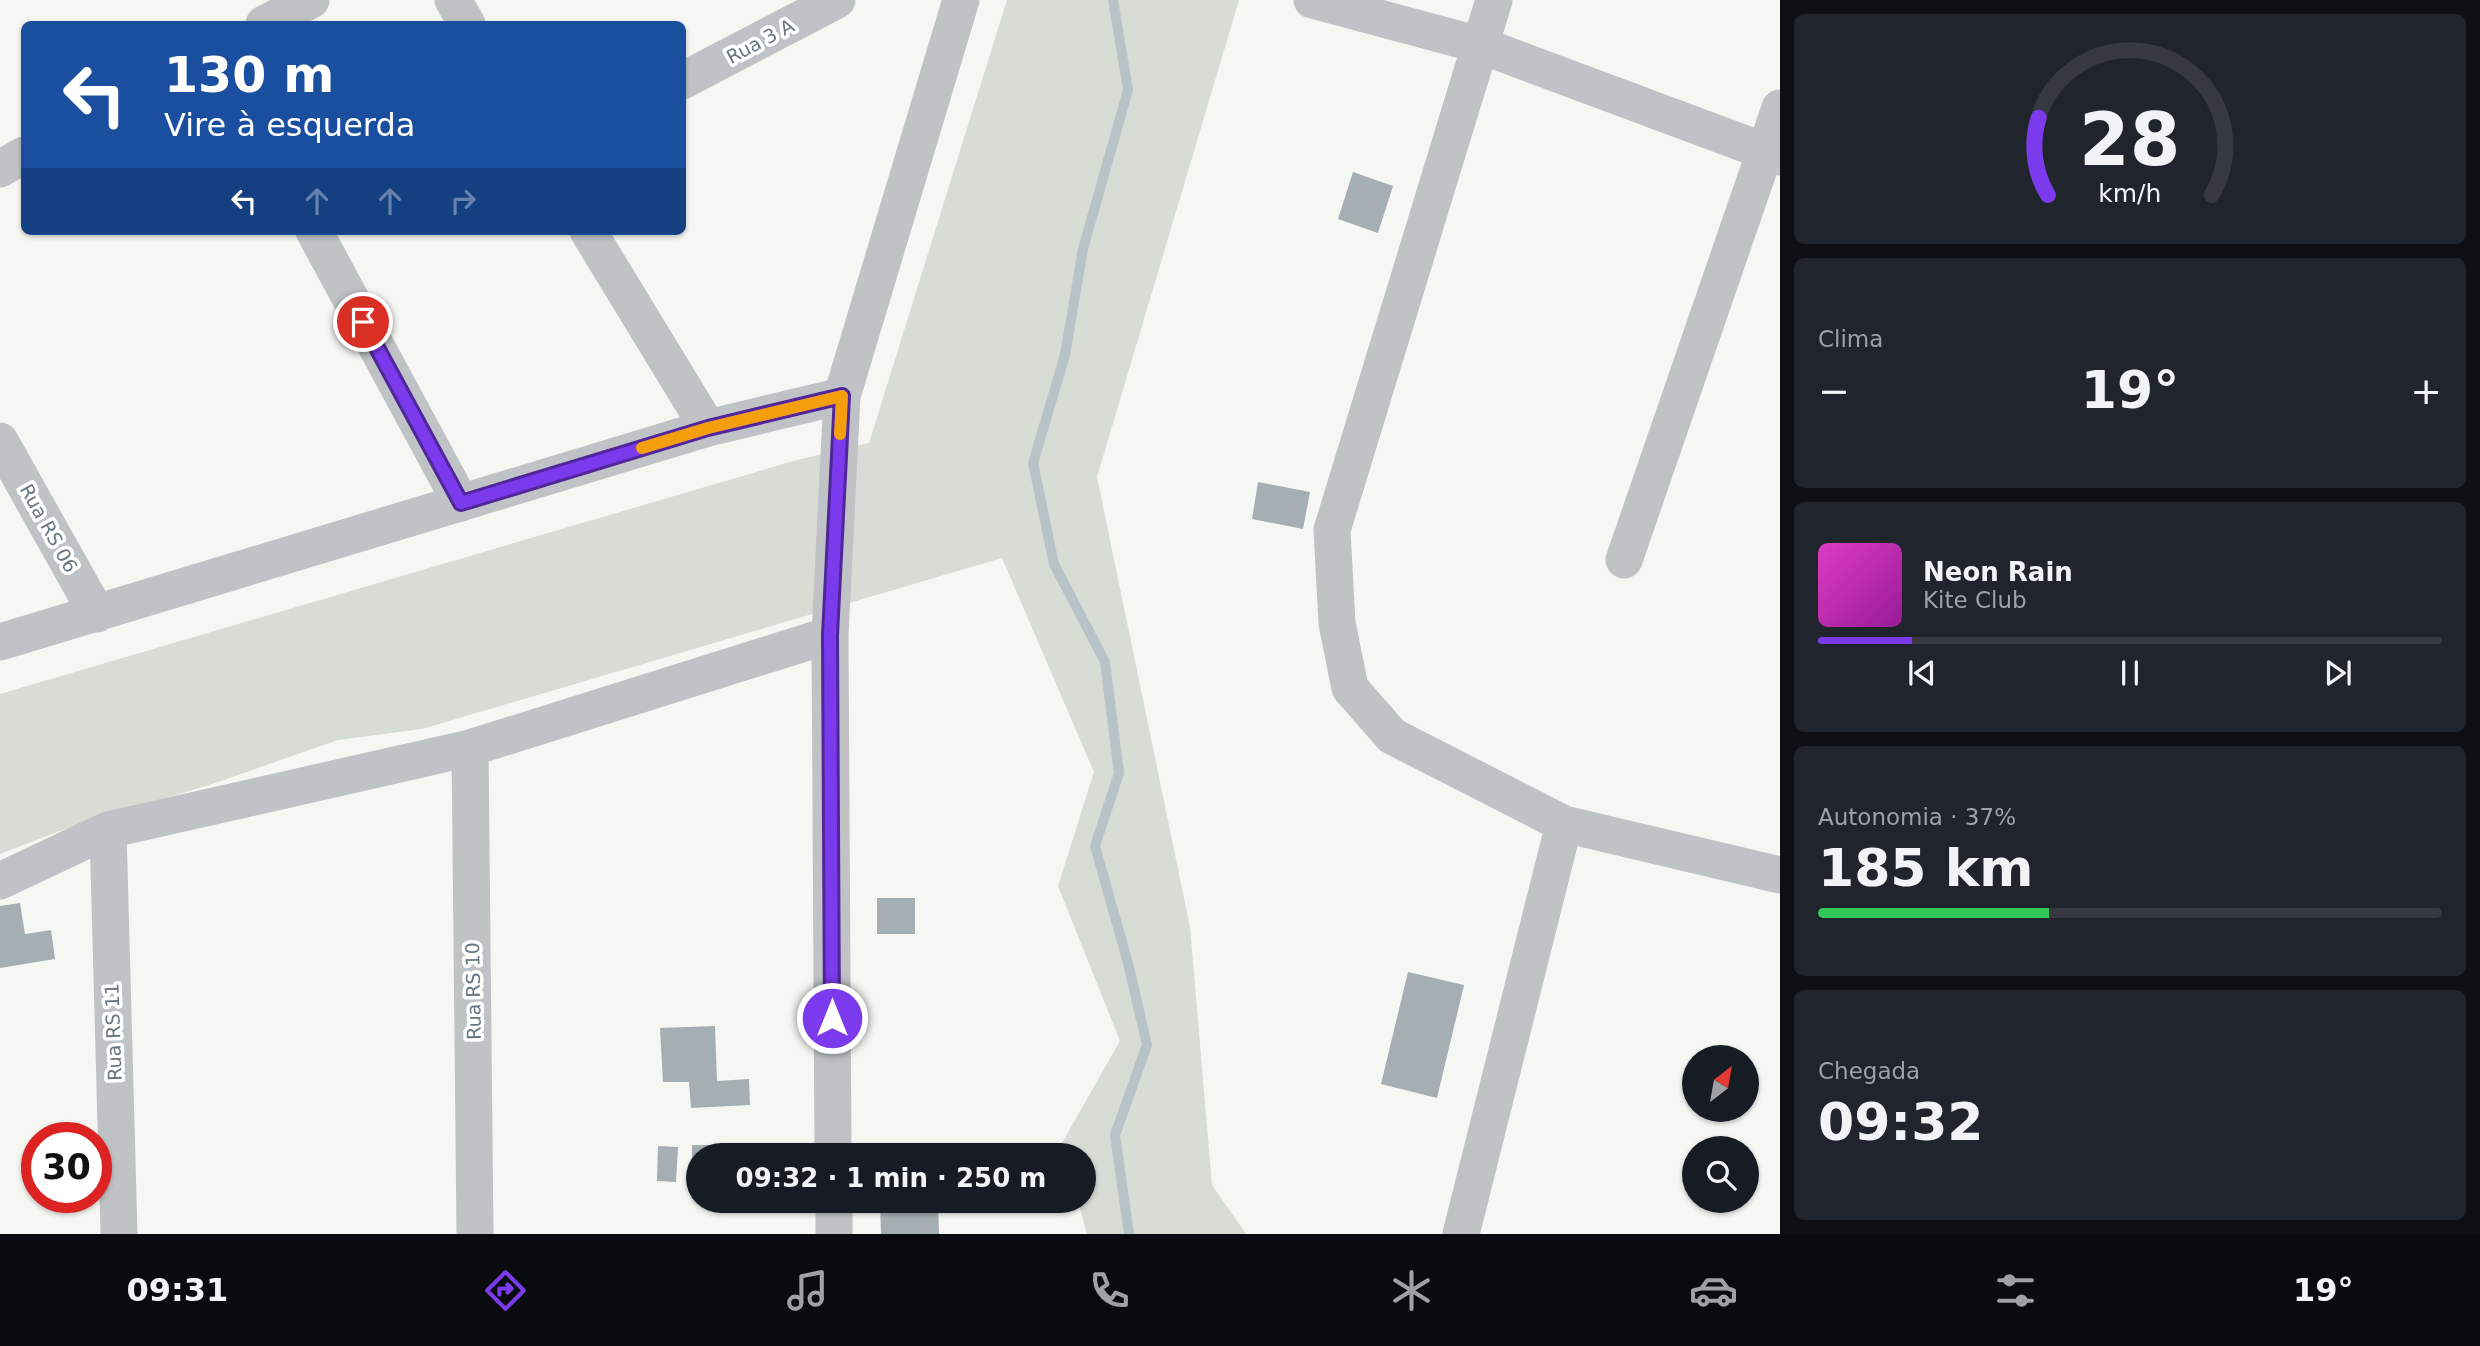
<!DOCTYPE html>
<html lang="pt">
<meta charset="utf-8">
<style>
:root{--surface:#171b24;--page:#20242c;--text:#f1f3f6;--muted:#9ea1a6;--line:#363941;--accent:#7c3aed}
body{margin:0;font-family:"DejaVu Sans",sans-serif;background:var(--page);color:var(--text);height:100vh;display:flex;flex-direction:column;font-size:26px;white-space:nowrap}
*{box-sizing:border-box;margin:0}
p{font-size:23px;color:var(--muted)}
.icon{flex:none;width:38px;height:38px;fill:none;stroke:currentColor;stroke-width:2;stroke-linecap:round;stroke-linejoin:round}
.map{position:relative;flex:1;overflow:hidden}
.panel{display:flex;flex-direction:column;gap:14px;padding:14px;background:#0d0f14;width:700px}
.panel>*{flex:none}
.banner{position:absolute;left:21px;top:21px;width:665px;height:214px;border-radius:10px;box-shadow:0 2px 5px #0004;background:#1a4fa0;color:#fff;overflow:hidden}
.needle{width:46px;rotate:31deg}
.buttons{position:absolute;left:1682px;top:1045px;display:grid;gap:14px}
.buttons a{display:grid;place-items:center;width:77px;height:77px;border-radius:50%;background:var(--surface);box-shadow:0 2px 5px #0004;font-size:35px}
.speed{position:absolute;left:21px;top:1122px;display:flex;gap:14px;font-size:35px;font-weight:700;text-align:center}
.speed>*{display:grid;place-content:center;width:91px;height:91px;border-radius:50%;background:var(--surface);box-shadow:0 2px 5px #0004;line-height:1}
.speed .limit{border:10px solid #d22;background:#fff;color:#111}
.pin{position:absolute;display:grid;place-items:center;width:60px;height:60px;color:#fff;margin:-30px;border:4px solid #fff;border-radius:50%;box-shadow:0 2px 7px #0007}
.me{position:absolute;width:77px;margin:-38px;rotate:0deg;stroke-linejoin:round;filter:drop-shadow(0 0 5px #0008)}
.turn{display:flex;align-items:center;gap:24px;height:147px;padding:0 28px;font-size:32px}
.turn .icon{width:91px;height:91px;stroke-width:2.5}
.turn b{display:block;font-size:49px;line-height:60px}
.lanes{display:flex;align-items:center;height:66px;padding:0 28px;background:#0003;justify-content:center;gap:35px;direction:ltr}
.lanes .off{opacity:.35}
.big{font-size:52px;font-weight:600;line-height:1.1}
.panel .widget{flex:1;display:flex;flex-direction:column;justify-content:center;gap:10px;min-width:0;padding:0 24px;border-radius:10px;background:var(--page)}
.panel .dial{align-items:center;gap:0}
.dial svg{height:182px;overflow:visible;fill:none;stroke:var(--line);stroke-width:7;stroke-linecap:round;text-anchor:middle}
.dial text{fill:var(--text);stroke:none}
.song{display:flex;align-items:center;gap:21px}
.cover{width:84px;height:84px;border-radius:10px;background:linear-gradient(135deg,hsl(310 70% 55%),hsl(300 70% 35%))}
.played{height:7px;border-radius:4px;background:linear-gradient(90deg,var(--accent) 15%,var(--line) 15%)}
.keys{display:flex;justify-content:space-around;direction:ltr}
.heat{display:flex;justify-content:space-between;align-items:center;font-size:38px;direction:ltr}
.charge{height:10px;border-radius:5px;background:linear-gradient(90deg,#34c759 37%,var(--line) 0)}
.trip{position:absolute;left:686px;top:1143px;width:410px;height:70px;border-radius:35px;background:var(--surface);box-shadow:0 2px 5px #0004;font-weight:600;line-height:70px;text-align:center}
.menu{display:flex;height:112px;justify-content:space-around;align-items:center;background:#090b0e;color:var(--muted)}
.menu .icon{width:49px;height:49px}
.menu .current{color:var(--accent)}
.menu b{font-size:32px;color:var(--text)}
main{display:flex;flex:1;min-height:0}
.map>svg:first-child{display:block}
.green{fill:#d7dcd4}
.lines{fill:none;stroke-linecap:round;stroke-linejoin:round}
.stream{stroke:#b8c3c7;stroke-width:10}
.building{fill:#a5aeb3}
.street{stroke:#bfc3c6;stroke-width:37}
.route-casing{stroke:#51269a;stroke-width:18}
.route{stroke:#7c3aed;stroke-width:12}
.slow{stroke:#f59e0b;stroke-width:12}
.labels{text-anchor:middle;stroke-width:7;stroke-linejoin:round;paint-order:stroke}
.street-label{font-size:19px;fill:#667682;stroke:#fff}
</style>
<main>
<div class="map">
<svg width="1780" height="1234" viewBox="0 0 1780 1234">
<rect width="100%" height="100%" fill="#f6f6f2"/>
<path class="green" d="M1007 0H1239L1097 477 1190 927 1212 1185 1246 1234H1087L1078 1201 1083 1200V1155H1065L1062 1143 1120 1041 1058 886 1094 772 1002 558 422 729 338 740 212 784 60 831 0 854V694L797 460 869 443Z"/>
<g class="lines">
<path class="stream" d="M1113 0 1128 90 1083 249 1065 355 1033 463 1054 564 1105 662 1119 773 1095 846 1128 963 1147 1045 1115 1135 1129 1234"/>
</g>
<path class="building" d="M1353 172 1393 186 1378 233 1338 219Z
M1258 482 1310 492 1303 529 1252 519Z
M877 898H915V934H877Z
M20 903 25 934 51 930 55 959 0 968V906Z
M1408 972 1464 985 1437 1098 1381 1084Z
M715 1026 717 1081 749 1079 750 1105 691 1108 689 1082H663L660 1028Z
M692 1145H785V1155H698V1188H692Z
M658 1146 678 1147 676 1182 657 1181Z
M880 1200H938L939 1234H881Z"/>
<g class="lines">
<path class="street" d="M453 0 467 24
M1312 0 1480 45 1780 157
M1494 0 1332 530 1337 623 1350 688 1392 736 1564 824 1780 875
M264 24 311 0
M682 81 837 0
M0 169 24 155
M314 231 461 503
M588 231 708 428
M0 441 97 614
M1624 560 1780 108
M0 642 708 428 842 396
M470 748 475 1234
M108 830 119 1234
M0 881 108 830 470 748 830 635
M833 1155 830 635 842 396 961 0
M834 1200V1234
M1461 1234 1564 824"/>
</g>
<g class="lines">
<defs>
<path id="route" d="M363 322 461 503 708 428 842 396 830 635 832 1018"/>
</defs>
<use href="#route" class="route-casing"/>
<use href="#route" class="route"/>
<path class="slow" d="M642 448 708 428 842 396 840 434"/>
</g>
<g class="labels">
<g class="street-label">
<text transform="translate(760 41) rotate(-28)" y="7">Rua 3 A</text>
<text transform="translate(49 528) rotate(61)" y="7">Rua RS 06</text>
<text transform="translate(473 991) rotate(-91)" y="7">Rua RS 10</text>
<text transform="translate(113 1032) rotate(-92)" y="7">Rua RS 11</text>
</g>
</g>
</svg>
<div class="buttons">
<a><svg class="needle" viewBox="-14 -14 28 28"><path d="M0-13l5 13h-10z" fill="#e53935"/><path d="M0 13l5-13h-10z" fill="#9ea1a6"/></svg></a>
<a><svg class="icon" aria-label="search" viewBox="0 0 24 24"><circle cx="10" cy="10" r="6"/><path d="M15 15l6 6"/></svg></a>
</div>
<div class="speed"><div class="limit">30</div></div>
<div class="pin" style="left:363px;top:322px;background:#d93025"><svg class="icon" aria-label="arrive" viewBox="0 0 24 24"><path d="M6 21V4h12l-3 4 3 4H6"/></svg></div>
<svg class="me" style="left:832px;top:1018px" viewBox="-20 -20 40 40"><circle r="17" fill="#7c3aed" stroke="#fff" stroke-width="3"/><path d="M0-11L8 9 0 5-8 9z" fill="#fff"/></svg>
<div class="trip">09:32 · 1 min · 250 m</div>
<div class="banner">
<div class="turn"><svg class="icon" aria-label="left" viewBox="0 0 24 24"><path d="M17 20v-9H6M10 6l-5 5 5 5"/></svg><div><b>130 m</b>Vire à esquerda</div></div>
<div class="lanes"><svg class="icon" aria-label="left" viewBox="0 0 24 24"><path d="M17 20v-9H6M10 6l-5 5 5 5"/></svg><svg class="icon off" aria-label="ahead" viewBox="0 0 24 24"><path d="M12 20V5M6 11l6-6 6 6"/></svg><svg class="icon off" aria-label="ahead" viewBox="0 0 24 24"><path d="M12 20V5M6 11l6-6 6 6"/></svg><svg class="icon off" aria-label="right" viewBox="0 0 24 24"><path d="M7 20v-9h11M14 6l5 5-5 5"/></svg></div>
</div>
</div>
<section class="panel">
<div class="widget dial"><svg viewBox="0 0 100 80">
<path d="M14 69A42 42 0 1 1 86 69"/>
<path d="M14 69A42 42 0 0 1 10 35" stroke="#7c3aed"/>
<text x="50" y="56" font-size="32" font-weight="700">28</text>
<text x="50" y="72" font-size="11">km/h</text>
</svg></div>
<div class="widget"><p>Clima</p>
<div class="heat"><a>−</a><b class="big">19°</b><a>+</a></div>
</div>
<div class="widget">
<div class="song"><i class="cover"></i><div><b>Neon Rain</b><p>Kite Club</p></div></div>
<div class="played"></div>
<div class="keys"><svg class="icon" aria-label="previous" viewBox="0 0 24 24"><path d="M18 5L8 12l10 7zM5 5v14"/></svg><svg class="icon" aria-label="pause" viewBox="0 0 24 24"><path d="M8 5v14M16 5v14"/></svg><svg class="icon" aria-label="next" viewBox="0 0 24 24"><path d="M6 5l10 7-10 7zM19 5v14"/></svg></div>
</div>
<div class="widget"><p>Autonomia · 37%</p><b class="big">185 km</b><div class="charge"></div></div>
<div class="widget"><p>Chegada</p><b class="big">09:32</b></div>
</section>
</main>
<nav class="menu">
<b>09:31</b>
<svg class="icon current" aria-label="directions" viewBox="0 0 24 24"><path d="M12 3l9 9-9 9-9-9zM9 14v-3h6M13 9l2 2-2 2"/></svg>
<svg class="icon" aria-label="music" viewBox="0 0 24 24"><path d="M9 18V5l10-2v13"/><circle cx="6" cy="18" r="3"/><circle cx="16" cy="16" r="3"/></svg>
<svg class="icon" aria-label="phone" viewBox="0 0 24 24"><path d="M5 4h4l2 5-3 2q2 4 5 5l2-3 5 2v4C11 20 4 13 5 4z"/></svg>
<svg class="icon" aria-label="climate" viewBox="0 0 24 24"><path d="M12 3v18M4 7l16 10M4 17L20 7"/></svg>
<svg class="icon" aria-label="car" viewBox="0 0 24 24"><path d="M5 17H2v-5l4-1 3-4h7l3 4 3 1v5h-3M9 17h6M6 11h13"/><circle cx="7" cy="17" r="2"/><circle cx="17" cy="17" r="2"/></svg>
<svg class="icon" aria-label="filters" viewBox="0 0 24 24"><path d="M4 7h16M4 17h16"/><circle cx="9" cy="7" r="2"/><circle cx="15" cy="17" r="2"/></svg>
<b>19°</b>
</nav>
